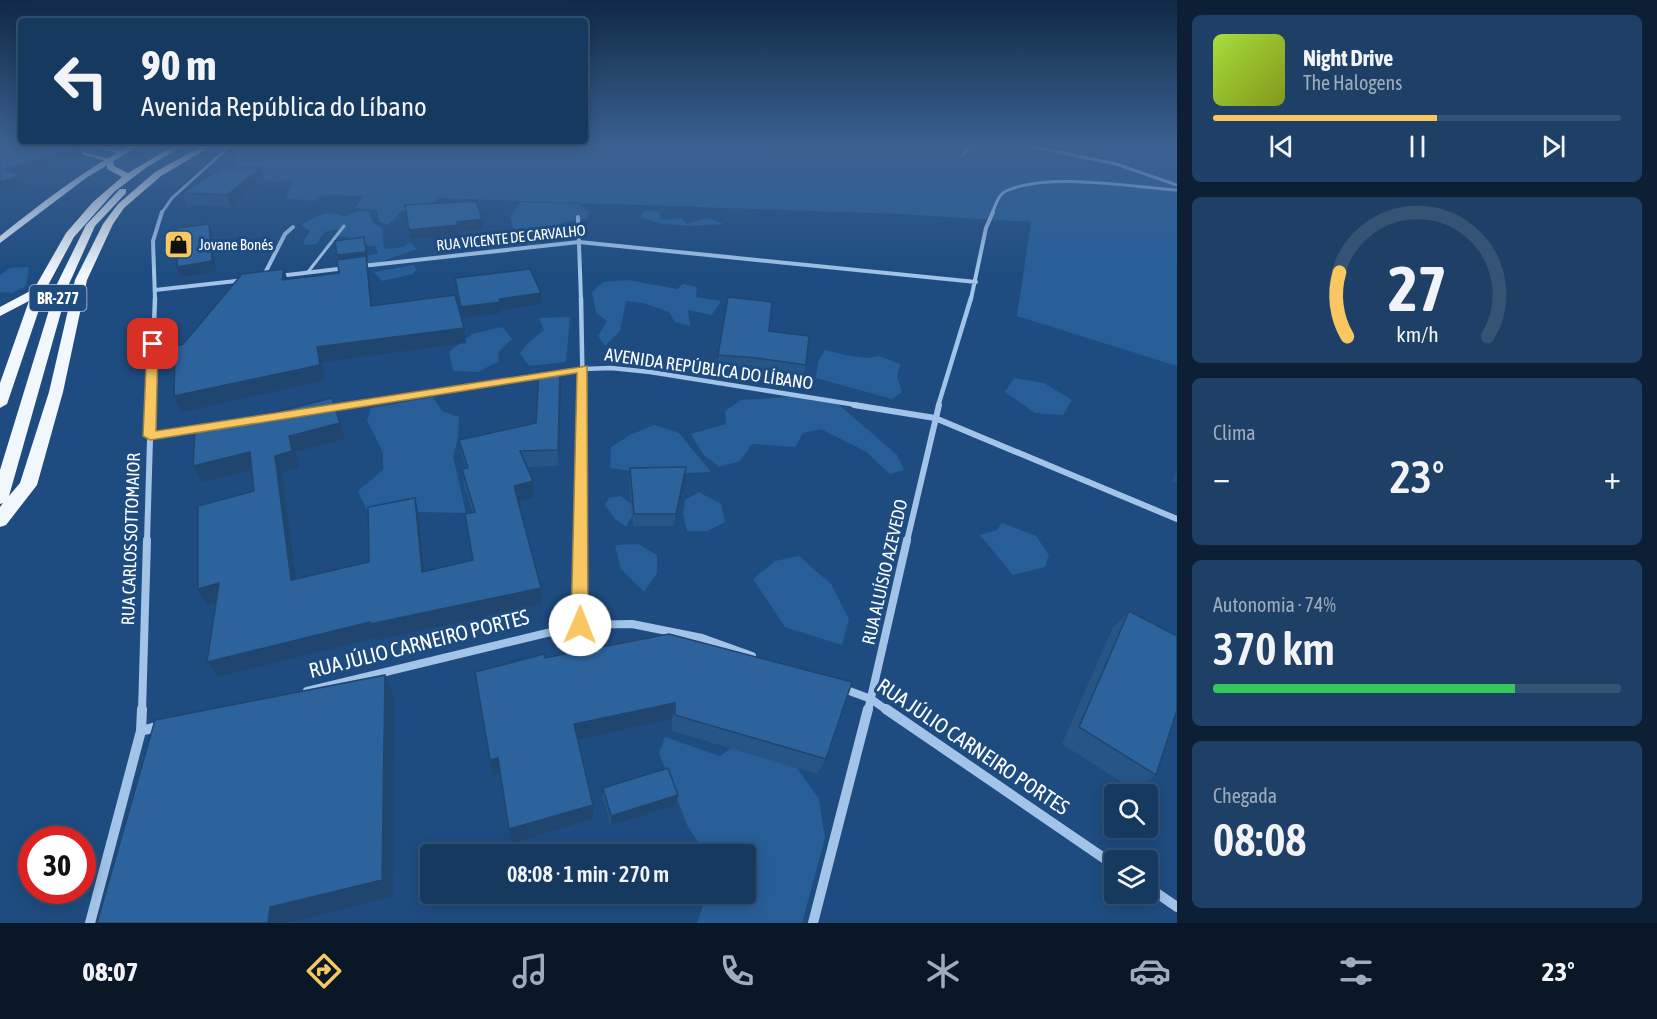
<!DOCTYPE html>
<html lang="pt">
<meta charset="utf-8">
<style>
:root{--surface:#163960;--page:#1f4066;--text:#f1f3f6;--muted:#9eacbd;--line:#355375;--accent:#f8c761}
body{margin:0;font-family:"Asap Condensed",sans-serif;background:var(--page);color:var(--text);height:100vh;display:flex;flex-direction:column;font-size:22px;white-space:nowrap}
*{box-sizing:border-box;margin:0}
p{font-size:20px;color:var(--muted)}
.icon{flex:none;width:33px;height:33px;fill:none;stroke:currentColor;stroke-width:2;stroke-linecap:round;stroke-linejoin:round}
.map{position:relative;flex:1;overflow:hidden}
.sheet{display:flex;flex-direction:column;gap:15px;padding:15px;background:#0c1f35;width:480px}
.sheet>*{flex:none}
.banner{position:absolute;left:18px;top:18px;width:570px;height:126px;border-radius:6px;box-shadow:0 3px 15px #0003,0 0 0 2px var(--line);background:#163960;color:var(--text);overflow:hidden}
.tools{position:absolute;left:1104px;top:784px;display:grid;gap:12px}
.tools a{display:grid;place-items:center;width:54px;height:54px;border-radius:6px;background:var(--surface);box-shadow:0 3px 15px #0003,0 0 0 2px var(--line);font-size:30px}
.speed{position:absolute;left:18px;top:826px;display:flex;gap:12px;font-size:30px;font-weight:700;text-align:center}
.speed>*{display:grid;place-content:center;width:78px;height:78px;border-radius:50%;background:var(--surface);box-shadow:0 3px 15px #0003,0 0 0 2px var(--line);line-height:1}
.speed .limit{border:9px solid #d22;background:#fff;color:#111}
.pin{position:absolute;display:grid;place-items:center;width:51px;height:51px;color:#fff;margin:-26px;border-radius:12px;box-shadow:0 3px 9px #0006}
.me{position:absolute;width:66px;margin:-33px;rotate:1deg;stroke-linejoin:round;filter:drop-shadow(0 0 4px #0008)}
.turn{display:flex;align-items:center;gap:21px;height:126px;padding:0 24px;font-size:27px}
.turn .icon{width:78px;height:78px;stroke-width:2.5}
.turn b{display:block;font-size:42px;line-height:51px}
.big{font-size:45px;font-weight:600;line-height:1.1}
.sheet .tile{flex:1;display:flex;flex-direction:column;justify-content:center;gap:9px;min-width:0;padding:0 21px;border-radius:9px;background:var(--page)}
.sheet .dial{align-items:center;gap:0}
.dial svg{height:156px;overflow:visible;fill:none;stroke:var(--line);stroke-width:7;stroke-linecap:round;text-anchor:middle}
.dial text{fill:var(--text);stroke:none}
.song{display:flex;align-items:center;gap:18px}
.cover{width:72px;height:72px;border-radius:9px;background:linear-gradient(135deg,hsl(80 70% 55%),hsl(70 70% 35%))}
.played{height:6px;border-radius:3px;background:linear-gradient(90deg,var(--accent) 55%,var(--line) 55%)}
.keys{display:flex;justify-content:space-around;direction:ltr}
.heat{display:flex;justify-content:space-between;align-items:center;font-size:33px;direction:ltr}
.charge{height:9px;border-radius:4px;background:linear-gradient(90deg,#34c759 74%,var(--line) 0)}
.trip{position:absolute;left:420px;top:844px;width:336px;height:60px;border-radius:6px;background:var(--surface);box-shadow:0 3px 15px #0003,0 0 0 2px var(--line);font-weight:600;line-height:60px;text-align:center}
.menu{display:flex;height:96px;justify-content:space-around;align-items:center;background:#091726;color:var(--muted)}
.menu .icon{width:42px;height:42px}
.menu .selected{color:var(--accent)}
.menu b{font-size:27px;color:var(--text)}
main{display:flex;flex:1;min-height:0}
.map>svg:first-child{display:block}
.green{fill:#275e98}
.lines{fill:none;stroke-linecap:round;stroke-linejoin:round}
.service{stroke:#a2c4e8;stroke-width:3}
.minor-far5{stroke:#a2c4e8;stroke-width:3}
.minor-far4{stroke:#a2c4e8;stroke-width:4}
.minor-far3{stroke:#a2c4e8;stroke-width:4.5}
.minor-far2{stroke:#a2c4e8;stroke-width:6}
.minor-far1{stroke:#a2c4e8;stroke-width:8}
.minor{stroke:#a2c4e8;stroke-width:10}
.secondary{fill:#cde0f7;fill-rule:evenodd}
.primary{fill:#e5effe;fill-rule:evenodd}
.trunk{fill:#f2f7fe;fill-rule:evenodd}
.wall{fill:#275587}
.shaded-wall{fill:#20456e}
.building{fill:#2d639d;stroke:#20456e;stroke-width:1.5}
.route{fill:#f8c761;stroke:#a1813f;stroke-width:1.5}
.labels{text-anchor:middle;stroke-width:6;stroke-linejoin:round;paint-order:stroke}
.far-street-label{font-size:15px;fill:#fff;stroke:#1e4c80}
.far-poi-label{font-size:15px;fill:#fff;stroke:#1e4c80;text-anchor:start}
.shield{fill:#1e4c80;stroke:#bcc9d9;stroke-width:1.5}
.shield-label{font-size:16px;font-weight:bold;fill:#fff}
.street-label{font-size:18px;fill:#fff;stroke:#1e4c80}
.near-street-label{font-size:21px;fill:#fff;stroke:#1e4c80}
</style>
<main>
<div class="map">
<svg width="1177" height="923" viewBox="0 0 1177 923">
<rect width="100%" height="100%" fill="#1e4c80"/>
<path class="green" d="M245 145H1153L1177 150V366L1017 316 1031 222 900 214 438 198 436 203 474 208 401 211 388 225 379 222 377 210 355 208 364 196H380L323 195 314 201 286 198 294 181 286 180 279 183 228 168 238 163 237 157Z
M521 202 579 204 589 212 587 219C569 219 546 225 540 243L530 245 523 241 524 233 513 228 510 216Z
M645 210 659 212 661 220 682 218 686 224 708 218 724 224C697 226 666 228 641 217Z
M359 211H368L373 222 382 228 384 249 404 247 410 242 417 249 375 264 363 262 366 256 378 254 376 246 358 245 357 239 337 236 338 229 324 232 317 244 304 245V240L310 231 301 225C317 217 326 208 344 217Z
M414 265 416 270 413 274 382 281 374 272Z
M29 267 26 286 12 293 0 292V275L10 268Z
M628 280 677 289 683 284 697 287 696 297 721 301 712 315 688 310 690 326 675 322 669 312 643 303 626 301 620 331 605 346 598 336 607 321 596 313 592 292 603 282Z
M570 317 566 362 529 366 520 353 529 342 544 330 539 318Z
M502 327 512 339 498 352 499 361 478 372 453 371 449 352 472 334Z
M825 350 850 356 868 358 879 356 900 364 897 377 902 392 892 399 816 378 818 362Z
M1014 378 1044 383 1072 400 1063 415 1035 413 1005 392Z
M803 396 831 398 897 455 904 470 890 474 865 451 821 429 803 433 795 447 752 444 740 461 719 467 703 454 691 434 726 424 725 411 741 400Z
M433 397 442 411 459 417 458 438 453 457 466 513 367 511 358 491 383 470V453L367 420 371 408Z
M654 425 679 433 711 472 655 475 610 468 611 447 630 435Z
M699 492 721 504 725 522 707 531H687L683 515 685 500Z
M621 496 637 508 626 527 615 519 605 505 609 498Z
M1002 523 1036 536 1049 555 1045 567 1013 575 980 535 997 530Z
M638 544 657 555V573L644 592 621 569 615 545Z
M799 556 831 584 849 619 842 645 785 627 753 579 775 561Z
M665 737 720 756 744 739 785 751 819 799 825 838 802 923H697L707 894H746V855H707L688 827 659 753Z"/>
<g class="lines">
<path class="service" d="M308 272 344 226"/>
<path class="minor-far5" d="M1025 145 1116 164 1177 185
M963 155 971 147 983 145
M161 214 172 198 231 145
M992 214C995 206 998 195 1006 191 1047 172 1132 187 1177 190"/>
<path class="minor-far4" d="M578 217 581 299
M362 266 579 242 976 282
M279 276 346 268
M263 277 285 234 293 227
M155 290 245 280
M155 299 153 241 162 212
M971 299 986 228 993 212"/>
<path class="minor-far3" d="M581 298 583 406
M151 406 155 298
M339 406 583 369 611 368 650 372 863 406
M938 406 971 298"/>
<path class="minor-far2" d="M854 405 935 418 1177 519
M328 408 348 405
M150 436 238 422
M147 541 151 405
M581 541 583 405
M907 541 939 405"/>
<path class="minor-far1" d="M580 625 581 540
M844 689 871 699 888 711
M307 691 580 625 632 624 702 638 752 656
M142 711 147 540
M868 711 907 540"/>
<path class="minor" d="M886 709 1114 865
M141 731 160 726
M1148 887 1177 907
M90 923 141 731 142 709
M813 923 868 709"/>
<path class="secondary" d="M48 145H57L113 160 110 162Z
M86 145H96L124 152 121 154Z"/>
<path class="primary" d="M132 145H140L86 178 0 243V236C42 203 84 169 132 145Z"/>
<path class="trunk" d="M175 145H185L147 167 114 192 74 237 46 289 7 404 0 408V383L29 301 0 316V307L34 289 66 233 93 202 122 177 107 169V158H113L114 166 128 173Z
M204 145H213L161 176 124 208 113 224 87 280 63 392 37 485 6 525 0 527V507L3 503 0 504V470L57 284 86 225 120 189H126V193L95 226 69 284 9 496 20 483 49 392 75 280 103 224 118 204 155 172Z"/>
</g>
<path class="wall" d="M0 145H100L104 152 98 154 80 149 84 157 19 175 21 176 26 186 0 193Z
M105 145H128L117 148Z
M264 179 231 207 187 205 182 193Z
M728 297 769 331 806 365 804 375 755 367 717 365Z
M560 371 559 466 527 467 533 481 534 497 518 501 542 604 377 640 376 638 219 677 207 662 216 603 208 606 254 491 252 470 202 482 193 466 332 398 345 439 296 452 299 468 282 472 297 579 369 562 419 514 425 571 473 560V512L464 486 462 469 466 468 462 456 459 440 536 423Z
M686 467 685 480 674 526H633L629 480 630 468Z
M1177 470V483L1172 481Z
M1129 611 1156 775 1134 790 1062 744 1112 629Z
M545 658 826 759 817 774 672 731V719L578 739 593 805V819L512 843 509 829 500 774 493 776Z
M603 788 678 795 676 805 611 826 603 798Z"/>
<path class="shaded-wall" d="M0 145H23L0 150Z
M93 145H100L104 152 98 154Z
M116 145H128L117 148Z
M80 148 84 157 10 178 4 169Z
M261 168 264 179 231 207 227 195Z
M21 176 26 186 0 193V182Z
M482 219 483 229 459 231V234L410 239 409 230 457 222Z
M209 224 212 233 216 271 182 277 177 267Z
M364 237 367 247 368 262H367L369 270 374 321 340 265 337 255Z
M284 269 289 283 282 280Z
M541 293 542 304 500 310 501 313 463 318 461 307 499 299Z
M464 328 466 343 322 362 325 380 182 412 174 396 317 347Z
M560 371 561 386 559 466 558 450Z
M340 423 345 439 296 452 299 468 282 472 299 596 291 580 275 456 289 436Z
M250 452 257 469 202 482 193 466Z
M686 467 685 480 674 526 676 514Z
M533 481 534 497 516 502 514 486Z
M415 498 419 514 426 588 422 572Z
M219 583 229 599 208 606 198 589Z
M541 588 542 604 377 640 376 638 219 677 207 662 370 622Z
M385 675 394 697 393 896 288 923H268L270 907Z
M675 703 672 719 575 740 574 724Z
M498 758 501 773 493 776 490 760Z
M678 795 676 805 611 826V816Z
M593 805V819L512 843 509 829Z"/>
<path class="building" d="M14 145H67L80 148 4 169 21 176 0 182V148Z
M222 168H261L227 195 182 193Z
M476 201 482 219 457 222 458 225 409 230 405 205Z
M209 224 212 261 177 267V228Z
M364 237 366 252 337 255 335 241Z
M366 256 371 306 455 295 464 328 317 347 320 365 174 396 175 346 183 344 242 274 284 269 282 280 339 273 337 260Z
M530 269 541 293 499 299 500 302 461 307 455 278Z
M728 297 772 302 769 331 809 336 806 365 757 358 718 355Z
M539 371H560L558 450 520 451 533 481 514 486 541 588 370 624V622L207 662 219 583 198 589V506L254 491 250 452 193 466 195 432 332 398 340 423 289 436 292 451 275 456 291 580 369 562 368 507 415 498 422 572 473 560 465 514 475 512 462 469 468 468 459 440 536 423Z
M686 467 676 514H634L630 468Z
M1129 611 1177 636V710L1156 775 1079 727Z
M669 634 852 682 826 759 675 715V703L574 724 593 805 509 829 498 758 490 760 475 672 544 654 545 658Z
M385 675 382 880 270 907 268 923H97L155 720Z
M668 768 678 795 611 816 603 788Z"/>
<linearGradient id="sky" x2="0" y2="1"><stop stop-color="#102a46"/><stop offset="0.53" stop-color="#3b6191"/><stop offset="1" stop-color="#3b6191" stop-opacity="0"/></linearGradient>
<rect width="1177" height="274" fill="url(#sky)"/>
<path class="route" d="M153 341 158 344 156 431 587 366 588 625 586 630 580 632 573 630 571 625 577 373 150 440 143 436 147 344Z"/>
<defs>
<symbol id="shop-square" viewBox="-11 -11 22 22"><rect x="-9" y="-9" width="18" height="18" rx="4" fill="#f8c761" stroke="#1e4c80"/><path d="M-5-2.5h2.3a2.7 3.5 0 0 1 5.4 0H5L5.5 6h-11ZM-1.5-2.5h3a1.5 2.3 0 0 0-3 0Z" fill="#111"/></symbol>
</defs>
<g fill-rule="evenodd">
<use href="#shop-square" x="162" y="228" width="33" height="33"/>
</g>
<g class="labels">
<g class="far-street-label">
<text transform="translate(511 238) rotate(-6)" y="5">RUA VICENTE DE CARVALHO</text>
</g>
<g class="far-poi-label">
<text x="199" y="250">Jovane Bonés</text>
</g>
<rect class="shield" x="29.5" y="285" width="57" height="26" rx="4.5"/>
<g class="shield-label">
<text x="58" y="304">BR-277</text>
</g>
<g class="street-label">
<text transform="translate(709 369) rotate(8)" y="6">AVENIDA REPÚBLICA DO LÍBANO</text>
<text transform="translate(131 539) rotate(-88)" y="6">RUA CARLOS SOTTOMAIOR</text>
<text transform="translate(885 572) rotate(-77)" y="6">RUA ALUÍSIO AZEVEDO</text>
</g>
<g class="near-street-label">
<text transform="translate(419 644) rotate(-14)" y="7">RUA JÚLIO CARNEIRO PORTES</text>
<text transform="translate(973 747) rotate(34)" y="7">RUA JÚLIO CARNEIRO PORTES</text>
</g>
</g>
</svg>
<div class="tools">
<a><svg class="icon" aria-label="search" viewBox="0 0 24 24"><circle cx="10" cy="10" r="6"/><path d="M15 15l6 6"/></svg></a>
<a><svg class="icon" aria-label="layers" viewBox="0 0 24 24"><path d="M12 4l9 5-9 5-9-5zM3 14l9 5 9-5"/></svg></a>
</div>
<div class="speed"><div class="limit">30</div></div>
<div class="pin" style="left:153px;top:344px;background:#d93025"><svg class="icon" aria-label="arrive" viewBox="0 0 24 24"><path d="M6 21V4h12l-3 4 3 4H6"/></svg></div>
<svg class="me" style="left:580px;top:625px" viewBox="-20 -20 40 40"><circle r="19" fill="#fff"/><path d="M0-13L10 11 0 6-10 11z" fill="#f8c761"/></svg>
<div class="trip">08:08 · 1 min · 270 m</div>
<div class="banner">
<div class="turn"><svg class="icon" aria-label="left" viewBox="0 0 24 24"><path d="M17 20v-9H6M10 6l-5 5 5 5"/></svg><div><b>90 m</b>Avenida República do Líbano</div></div>
</div>
</div>
<section class="sheet">
<div class="tile">
<div class="song"><i class="cover"></i><div><b>Night Drive</b><p>The Halogens</p></div></div>
<div class="played"></div>
<div class="keys"><svg class="icon" aria-label="previous" viewBox="0 0 24 24"><path d="M18 5L8 12l10 7zM5 5v14"/></svg><svg class="icon" aria-label="pause" viewBox="0 0 24 24"><path d="M8 5v14M16 5v14"/></svg><svg class="icon" aria-label="next" viewBox="0 0 24 24"><path d="M6 5l10 7-10 7zM19 5v14"/></svg></div>
</div>
<div class="tile dial"><svg viewBox="0 0 100 80">
<path d="M14 69A42 42 0 1 1 86 69"/>
<path d="M14 69A42 42 0 0 1 10 36" stroke="#f8c761"/>
<text x="50" y="56" font-size="32" font-weight="700">27</text>
<text x="50" y="72" font-size="11">km/h</text>
</svg></div>
<div class="tile"><p>Clima</p>
<div class="heat"><a>−</a><b class="big">23°</b><a>+</a></div>
</div>
<div class="tile"><p>Autonomia · 74%</p><b class="big">370 km</b><div class="charge"></div></div>
<div class="tile"><p>Chegada</p><b class="big">08:08</b></div>
</section>
</main>
<nav class="menu">
<b>08:07</b>
<svg class="icon selected" aria-label="directions" viewBox="0 0 24 24"><path d="M12 3l9 9-9 9-9-9zM9 14v-3h6M13 9l2 2-2 2"/></svg>
<svg class="icon" aria-label="music" viewBox="0 0 24 24"><path d="M9 18V5l10-2v13"/><circle cx="6" cy="18" r="3"/><circle cx="16" cy="16" r="3"/></svg>
<svg class="icon" aria-label="phone" viewBox="0 0 24 24"><path d="M5 4h4l2 5-3 2q2 4 5 5l2-3 5 2v4C11 20 4 13 5 4z"/></svg>
<svg class="icon" aria-label="climate" viewBox="0 0 24 24"><path d="M12 3v18M4 7l16 10M4 17L20 7"/></svg>
<svg class="icon" aria-label="car" viewBox="0 0 24 24"><path d="M5 17H2v-5l4-1 3-4h7l3 4 3 1v5h-3M9 17h6M6 11h13"/><circle cx="7" cy="17" r="2"/><circle cx="17" cy="17" r="2"/></svg>
<svg class="icon" aria-label="filters" viewBox="0 0 24 24"><path d="M4 7h16M4 17h16"/><circle cx="9" cy="7" r="2"/><circle cx="15" cy="17" r="2"/></svg>
<b>23°</b>
</nav>
